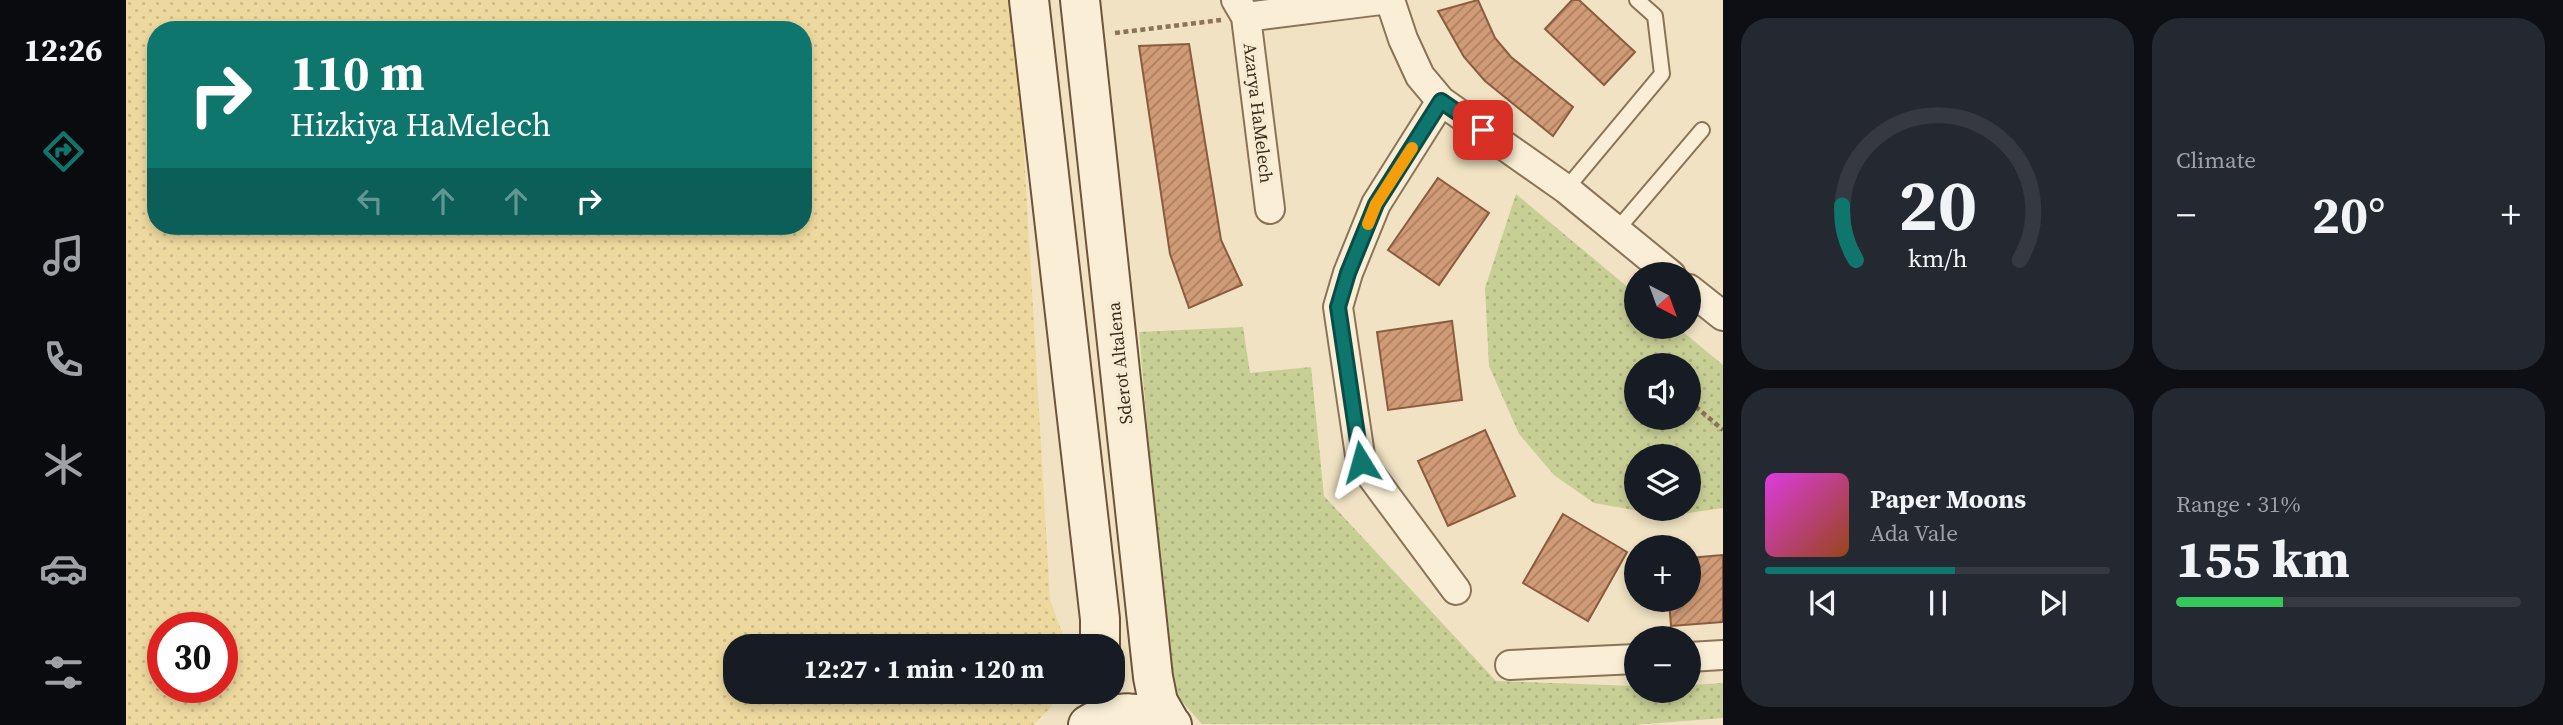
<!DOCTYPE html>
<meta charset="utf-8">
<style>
:root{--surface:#171b24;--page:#242831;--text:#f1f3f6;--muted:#9ea1a6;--line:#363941;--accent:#0f766e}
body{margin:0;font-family:"Source Serif 4",serif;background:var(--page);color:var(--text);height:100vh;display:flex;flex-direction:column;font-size:26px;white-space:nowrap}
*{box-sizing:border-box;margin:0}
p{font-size:23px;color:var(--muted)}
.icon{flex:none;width:38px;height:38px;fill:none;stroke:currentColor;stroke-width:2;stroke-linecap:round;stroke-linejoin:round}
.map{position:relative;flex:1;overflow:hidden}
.panel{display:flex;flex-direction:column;gap:18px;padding:18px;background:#0d0f14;width:840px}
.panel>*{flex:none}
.banner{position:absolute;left:21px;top:21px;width:665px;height:214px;border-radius:28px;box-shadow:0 4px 10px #0003;background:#0f766e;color:#fff;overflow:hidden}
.needle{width:46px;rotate:139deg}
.buttons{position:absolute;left:1498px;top:262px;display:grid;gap:14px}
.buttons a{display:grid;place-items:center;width:77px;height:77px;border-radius:50%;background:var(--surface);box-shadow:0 4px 10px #0003;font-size:35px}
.speed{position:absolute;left:21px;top:612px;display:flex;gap:14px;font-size:35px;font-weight:700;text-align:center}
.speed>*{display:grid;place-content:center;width:91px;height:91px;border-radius:50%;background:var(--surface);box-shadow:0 4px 10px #0003;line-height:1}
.speed .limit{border:10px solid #d22;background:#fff;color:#111}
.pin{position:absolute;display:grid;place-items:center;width:60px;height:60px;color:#fff;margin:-30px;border-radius:14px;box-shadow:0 4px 10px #0006}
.me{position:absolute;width:77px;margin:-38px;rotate:352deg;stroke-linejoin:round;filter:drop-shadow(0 0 5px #0008)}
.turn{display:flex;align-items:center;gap:24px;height:147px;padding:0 28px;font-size:32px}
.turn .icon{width:91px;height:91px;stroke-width:2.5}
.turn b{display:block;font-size:49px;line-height:60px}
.lanes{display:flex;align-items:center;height:66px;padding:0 28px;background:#0003;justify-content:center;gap:35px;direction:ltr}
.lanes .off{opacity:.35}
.big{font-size:52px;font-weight:700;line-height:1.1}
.panel .widget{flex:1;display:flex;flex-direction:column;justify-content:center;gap:10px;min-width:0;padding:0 24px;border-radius:28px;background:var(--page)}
.panel .dial{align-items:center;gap:0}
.dial svg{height:182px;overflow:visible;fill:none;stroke:var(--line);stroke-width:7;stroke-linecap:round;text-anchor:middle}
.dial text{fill:var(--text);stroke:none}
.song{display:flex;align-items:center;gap:21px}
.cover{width:84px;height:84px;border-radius:10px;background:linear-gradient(135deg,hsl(300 70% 55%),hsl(20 70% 35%))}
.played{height:7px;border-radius:4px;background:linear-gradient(90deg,var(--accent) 55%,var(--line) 55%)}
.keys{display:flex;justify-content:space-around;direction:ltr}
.heat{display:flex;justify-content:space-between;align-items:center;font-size:38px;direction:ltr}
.charge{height:10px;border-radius:5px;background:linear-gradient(90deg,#34c759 31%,var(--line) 0)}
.panel .tiles{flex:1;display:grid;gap:18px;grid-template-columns:repeat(2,1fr)}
.trip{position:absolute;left:597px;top:634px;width:402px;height:70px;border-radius:28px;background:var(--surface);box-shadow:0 4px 10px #0003;font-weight:700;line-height:70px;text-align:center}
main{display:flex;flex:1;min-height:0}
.tab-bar{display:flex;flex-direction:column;width:126px;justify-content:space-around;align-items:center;background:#090b0e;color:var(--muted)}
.tab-bar .icon{width:49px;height:49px}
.tab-bar .selected{color:var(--accent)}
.tab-bar b{font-size:32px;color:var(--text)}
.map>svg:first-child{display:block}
.sand{fill:url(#sand-dots);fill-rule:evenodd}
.park{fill:url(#park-dots);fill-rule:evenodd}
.building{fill:url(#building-hatch);stroke:#8b5c3d;stroke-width:2}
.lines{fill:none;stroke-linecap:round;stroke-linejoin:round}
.service-casing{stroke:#8b7358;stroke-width:18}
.minor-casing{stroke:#8b7358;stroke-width:32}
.secondary-casing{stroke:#6d543b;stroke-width:42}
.path{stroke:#8b7358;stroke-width:4.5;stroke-dasharray:5 3.5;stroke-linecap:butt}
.service{stroke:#faefd6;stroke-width:14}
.minor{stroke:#faefd6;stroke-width:28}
.secondary{stroke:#faefd6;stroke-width:38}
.route-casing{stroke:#0a4d48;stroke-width:18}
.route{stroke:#0f766e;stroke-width:12}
.slow{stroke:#f59e0b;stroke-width:12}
.labels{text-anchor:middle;stroke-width:7;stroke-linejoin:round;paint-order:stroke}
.street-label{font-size:18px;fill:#3a2b1d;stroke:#f7ecd2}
</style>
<main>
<nav class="tab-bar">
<b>12:26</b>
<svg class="icon selected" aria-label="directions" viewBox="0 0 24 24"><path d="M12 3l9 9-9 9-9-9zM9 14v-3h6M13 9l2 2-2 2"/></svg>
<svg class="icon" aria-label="music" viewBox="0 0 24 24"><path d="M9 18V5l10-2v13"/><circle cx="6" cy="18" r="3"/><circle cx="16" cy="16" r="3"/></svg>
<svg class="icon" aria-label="phone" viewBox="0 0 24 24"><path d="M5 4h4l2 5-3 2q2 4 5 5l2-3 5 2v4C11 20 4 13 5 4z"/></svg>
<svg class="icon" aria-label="climate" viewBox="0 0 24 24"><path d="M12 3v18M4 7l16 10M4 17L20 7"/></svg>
<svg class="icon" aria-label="car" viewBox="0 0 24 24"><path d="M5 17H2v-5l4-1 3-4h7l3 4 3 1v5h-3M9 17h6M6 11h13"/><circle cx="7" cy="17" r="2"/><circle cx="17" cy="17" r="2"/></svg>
<svg class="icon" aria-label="filters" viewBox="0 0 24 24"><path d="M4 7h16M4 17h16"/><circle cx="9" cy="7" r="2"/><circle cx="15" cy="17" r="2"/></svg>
</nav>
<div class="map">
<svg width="1597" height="725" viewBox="0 0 1597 725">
<defs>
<pattern id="sand-dots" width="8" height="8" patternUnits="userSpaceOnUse" patternTransform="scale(1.75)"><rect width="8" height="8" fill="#edd89e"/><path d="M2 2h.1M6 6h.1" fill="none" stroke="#ccba88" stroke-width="1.8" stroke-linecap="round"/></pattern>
<pattern id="park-dots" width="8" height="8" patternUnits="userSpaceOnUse" patternTransform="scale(1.75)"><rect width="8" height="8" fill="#c8cf95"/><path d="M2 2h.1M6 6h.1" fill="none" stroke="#adb280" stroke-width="1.8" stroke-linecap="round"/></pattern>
<pattern id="building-hatch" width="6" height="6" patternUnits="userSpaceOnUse" patternTransform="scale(1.75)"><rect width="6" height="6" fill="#d09b76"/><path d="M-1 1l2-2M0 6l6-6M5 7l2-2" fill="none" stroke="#aa7f60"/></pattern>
</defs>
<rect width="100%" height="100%" fill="#f0e2c2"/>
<path class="sand" d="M0 0H889L924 600 938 638V646H609V691H933L925 707 907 725H0ZM30 30H677V226H30ZM37 628H96V688H37Z"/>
<path class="park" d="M1390 194 1510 294V327H1551L1597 365V508L1542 516 1468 503 1428 475 1393 434 1363 366 1359 288ZM1510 366H1563V418H1510ZM1510 457H1563V509H1510Z
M1117 327 1124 373 1185 367 1198 496 1370 681 1510 686V691H1563V685L1597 683V718L1508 725 1076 724 1044 688 1013 332Z"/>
<path class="building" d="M1352 0 1369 38 1385 57 1447 107 1427 136 1359 81 1338 57 1312 11Z
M1446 0H1453L1509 52 1478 85 1419 29Z
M1063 44 1095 240 1116 285 1063 308 1044 254 1013 46Z
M1312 178 1363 213 1313 285 1262 250Z
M1326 321 1336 400 1262 410 1251 332Z
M1359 430 1389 496 1322 526 1292 461Z
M1437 514 1501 552 1462 621 1397 583Z
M1597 555V622L1545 626 1543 600H1563V558Z"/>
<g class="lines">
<defs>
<path id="service" d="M1440 189 1536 74 1529 16 1511 0
M1490 231 1576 130"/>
<path id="minor" d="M1110 0 1120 17 1144 209
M1264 0 1277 39 1294 76 1315 101 1440 189 1545 275
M1120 17 1255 0
M1315 101 1250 204 1222 273 1212 307 1235 462 1330 590
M1563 289 1597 316
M1563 657 1597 655
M1384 665 1510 659"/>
<path id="secondary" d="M903 0 974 619V646
M954 0 1027 677 1032 702 1044 723
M962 725C988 709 1020 710 1046 725"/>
</defs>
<use href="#service" class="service-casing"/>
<use href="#minor" class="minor-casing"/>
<use href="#secondary" class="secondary-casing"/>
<path class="path" d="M989 33 1095 20
M1563 401 1597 430"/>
<use href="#service" class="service"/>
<use href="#minor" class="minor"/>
<use href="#secondary" class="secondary"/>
</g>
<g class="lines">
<defs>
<path id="route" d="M1235 462 1212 307 1222 273 1250 204 1315 101 1357 130"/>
</defs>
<use href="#route" class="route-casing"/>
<use href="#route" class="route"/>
<path class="slow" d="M1242 224 1250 204 1286 148"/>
</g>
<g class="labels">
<g class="street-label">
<text transform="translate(1132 113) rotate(83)" y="6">Azarya HaMelech</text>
<text transform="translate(994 363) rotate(-96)" y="6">Sderot Altalena</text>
</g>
</g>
</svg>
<div class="buttons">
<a><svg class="needle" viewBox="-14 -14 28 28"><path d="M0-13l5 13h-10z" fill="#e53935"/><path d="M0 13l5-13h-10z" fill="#9ea1a6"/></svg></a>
<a><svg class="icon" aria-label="sound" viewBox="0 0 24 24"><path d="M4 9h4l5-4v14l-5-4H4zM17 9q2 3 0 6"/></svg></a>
<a><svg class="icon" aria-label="layers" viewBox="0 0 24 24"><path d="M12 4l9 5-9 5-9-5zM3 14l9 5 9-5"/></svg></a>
<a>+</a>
<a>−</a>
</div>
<div class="speed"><div class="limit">30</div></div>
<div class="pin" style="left:1357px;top:130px;background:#d93025"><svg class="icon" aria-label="arrive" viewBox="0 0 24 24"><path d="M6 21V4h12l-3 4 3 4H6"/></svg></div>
<svg class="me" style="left:1235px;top:462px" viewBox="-20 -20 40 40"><path d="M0-17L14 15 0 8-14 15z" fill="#0f766e" stroke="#fff" stroke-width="4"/></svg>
<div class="trip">12:27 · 1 min · 120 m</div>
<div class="banner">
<div class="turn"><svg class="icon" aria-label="right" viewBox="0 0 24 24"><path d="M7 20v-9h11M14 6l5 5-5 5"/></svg><div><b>110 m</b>Hizkiya HaMelech</div></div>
<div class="lanes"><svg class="icon off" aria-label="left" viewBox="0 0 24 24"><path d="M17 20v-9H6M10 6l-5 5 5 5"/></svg><svg class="icon off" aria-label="ahead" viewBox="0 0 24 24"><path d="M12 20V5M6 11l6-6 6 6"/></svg><svg class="icon off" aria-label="ahead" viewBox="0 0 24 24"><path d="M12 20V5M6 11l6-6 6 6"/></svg><svg class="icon" aria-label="right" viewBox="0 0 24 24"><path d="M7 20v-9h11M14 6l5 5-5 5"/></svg></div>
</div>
</div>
<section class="panel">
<div class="tiles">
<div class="widget dial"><svg viewBox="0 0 100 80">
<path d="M14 69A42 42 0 1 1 86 69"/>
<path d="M14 69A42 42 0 0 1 8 45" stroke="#0f766e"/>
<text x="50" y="56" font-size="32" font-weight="700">20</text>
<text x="50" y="72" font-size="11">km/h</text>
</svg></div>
<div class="widget"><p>Climate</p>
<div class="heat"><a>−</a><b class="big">20°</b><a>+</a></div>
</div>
<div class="widget">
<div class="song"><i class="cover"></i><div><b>Paper Moons</b><p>Ada Vale</p></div></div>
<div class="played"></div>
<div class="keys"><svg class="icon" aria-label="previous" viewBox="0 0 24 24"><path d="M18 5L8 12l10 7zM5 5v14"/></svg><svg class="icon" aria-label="pause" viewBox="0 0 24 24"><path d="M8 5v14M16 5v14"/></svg><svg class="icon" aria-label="next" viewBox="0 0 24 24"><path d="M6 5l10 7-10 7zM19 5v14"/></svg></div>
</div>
<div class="widget"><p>Range · 31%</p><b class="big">155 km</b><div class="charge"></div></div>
</div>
</section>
</main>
